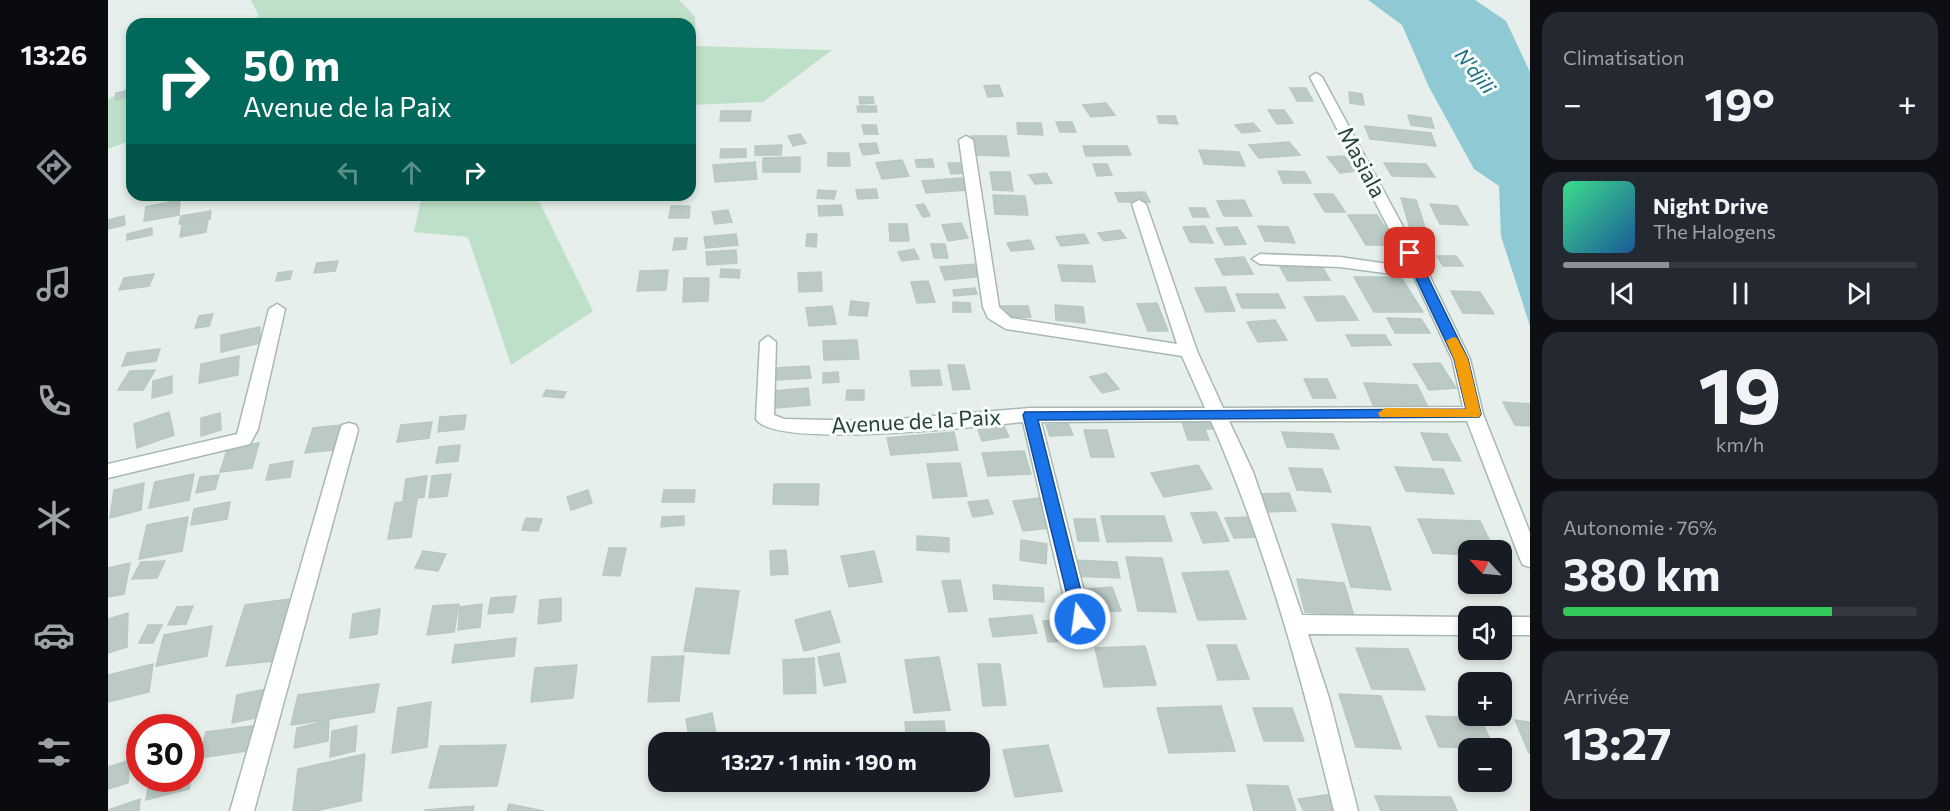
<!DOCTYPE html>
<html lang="fr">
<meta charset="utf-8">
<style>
:root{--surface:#171b24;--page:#242831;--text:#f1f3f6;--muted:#9ea1a6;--line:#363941;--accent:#8c9099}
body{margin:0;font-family:Commissioner,sans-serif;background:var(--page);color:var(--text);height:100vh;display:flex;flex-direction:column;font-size:22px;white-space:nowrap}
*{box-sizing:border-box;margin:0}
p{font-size:20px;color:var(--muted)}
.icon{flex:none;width:33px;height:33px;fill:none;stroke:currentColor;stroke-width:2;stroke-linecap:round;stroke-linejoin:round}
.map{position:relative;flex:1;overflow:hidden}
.sheet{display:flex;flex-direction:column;gap:12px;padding:12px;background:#0d0f14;width:420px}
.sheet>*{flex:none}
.guide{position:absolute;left:18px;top:18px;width:570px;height:183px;border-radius:18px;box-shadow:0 3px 9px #0003;background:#00695c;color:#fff;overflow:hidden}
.needle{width:39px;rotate:296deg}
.buttons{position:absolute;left:1350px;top:540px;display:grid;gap:12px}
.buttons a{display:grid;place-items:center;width:54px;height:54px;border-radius:12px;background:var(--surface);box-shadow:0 3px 9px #0003;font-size:30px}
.speed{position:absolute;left:18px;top:714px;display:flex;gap:12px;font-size:30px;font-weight:700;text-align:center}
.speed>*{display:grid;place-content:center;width:78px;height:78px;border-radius:50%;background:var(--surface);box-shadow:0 3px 9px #0003;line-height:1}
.speed .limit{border:9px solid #d22;background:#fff;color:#111}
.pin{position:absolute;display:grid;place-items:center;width:51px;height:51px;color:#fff;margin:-26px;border-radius:12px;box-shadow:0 3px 9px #0006}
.me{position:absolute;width:66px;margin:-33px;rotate:346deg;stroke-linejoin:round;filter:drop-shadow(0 0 4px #0008)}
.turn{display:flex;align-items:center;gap:21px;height:126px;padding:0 18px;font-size:27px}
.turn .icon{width:78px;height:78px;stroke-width:2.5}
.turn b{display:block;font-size:42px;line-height:51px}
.lanes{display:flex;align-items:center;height:57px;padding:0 18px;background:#0003;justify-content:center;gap:30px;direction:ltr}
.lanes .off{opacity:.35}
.big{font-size:45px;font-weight:700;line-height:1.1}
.sheet .tile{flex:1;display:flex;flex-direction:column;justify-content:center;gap:9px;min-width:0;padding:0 21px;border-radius:18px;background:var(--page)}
.sheet .dial{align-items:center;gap:0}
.dial b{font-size:78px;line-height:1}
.song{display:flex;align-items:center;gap:18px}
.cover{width:72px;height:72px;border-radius:9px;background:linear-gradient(135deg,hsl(150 70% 55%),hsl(210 70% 35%))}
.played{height:6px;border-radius:3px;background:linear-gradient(90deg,var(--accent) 30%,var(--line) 30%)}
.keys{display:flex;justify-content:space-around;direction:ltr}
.heat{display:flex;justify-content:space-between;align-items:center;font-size:33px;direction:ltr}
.charge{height:9px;border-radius:4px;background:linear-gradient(90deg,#34c759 76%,var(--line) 0)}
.trip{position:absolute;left:540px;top:732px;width:342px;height:60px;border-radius:18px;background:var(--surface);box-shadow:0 3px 9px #0003;font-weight:700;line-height:60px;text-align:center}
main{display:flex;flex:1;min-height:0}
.tabs{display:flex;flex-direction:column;width:108px;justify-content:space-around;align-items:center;background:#090b0e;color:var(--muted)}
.tabs .icon{width:42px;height:42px}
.tabs .current{color:var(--accent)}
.tabs b{font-size:27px;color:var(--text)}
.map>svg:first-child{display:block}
.green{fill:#bfe0c8}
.water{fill:#8ec9d4}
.building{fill:#bbcac4;stroke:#b8c9c2;stroke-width:1.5}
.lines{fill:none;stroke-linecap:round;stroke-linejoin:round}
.street-casing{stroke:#a8b8b2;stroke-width:3}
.street{fill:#fff;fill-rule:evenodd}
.route{fill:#1a73e8;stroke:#114b97;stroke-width:1.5}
.slow{fill:#f59e0b}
.labels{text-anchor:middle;stroke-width:6;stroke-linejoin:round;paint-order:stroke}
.far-water-label{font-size:20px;font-style:italic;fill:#1c6f80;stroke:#f7fbf9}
.street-label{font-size:22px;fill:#24423a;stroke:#f7fbf9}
</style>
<main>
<nav class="tabs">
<b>13:26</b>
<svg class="icon current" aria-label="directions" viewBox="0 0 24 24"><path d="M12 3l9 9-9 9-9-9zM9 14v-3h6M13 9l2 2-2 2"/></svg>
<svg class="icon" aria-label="music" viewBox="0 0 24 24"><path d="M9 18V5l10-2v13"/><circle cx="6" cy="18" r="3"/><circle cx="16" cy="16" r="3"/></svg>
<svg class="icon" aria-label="phone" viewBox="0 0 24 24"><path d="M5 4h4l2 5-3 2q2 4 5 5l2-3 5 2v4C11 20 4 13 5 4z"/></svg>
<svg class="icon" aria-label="climate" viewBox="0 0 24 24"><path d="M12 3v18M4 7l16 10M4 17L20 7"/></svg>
<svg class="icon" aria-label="car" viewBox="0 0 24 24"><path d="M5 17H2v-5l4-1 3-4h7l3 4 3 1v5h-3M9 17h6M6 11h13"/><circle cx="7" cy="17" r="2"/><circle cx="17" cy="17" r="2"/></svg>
<svg class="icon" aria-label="filters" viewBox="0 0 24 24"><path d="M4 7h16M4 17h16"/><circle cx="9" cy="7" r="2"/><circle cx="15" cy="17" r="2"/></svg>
</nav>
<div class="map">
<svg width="1422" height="811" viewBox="0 0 1422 811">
<rect width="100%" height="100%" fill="#e6efeb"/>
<path class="green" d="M143 0H571L587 17 588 46 724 50 655 102 582 105V24H137L151 16Z
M24 86V140L0 149V99Z
M314 195H428L485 311 403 365 360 237 306 232Z"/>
<path class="water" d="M1260 0H1367L1398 21 1422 72V326L1393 236 1391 186 1366 169 1321 87 1294 25Z"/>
<path class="building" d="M891 85 895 96 880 97 876 86Z
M1182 88H1198L1205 101H1189Z
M24 90V96L7 100 8 93Z
M1241 92 1254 94 1256 105 1242 103Z
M751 97H765L766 103 752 104Z
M998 103 1007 115 983 117 975 105Z
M749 106H768L769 112H750Z
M1160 110H1176L1185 123 1169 124Z
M613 111H643L642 121H612Z
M1300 115 1323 118 1326 128 1303 125Z
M1049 116H1067L1070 124 1051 123Z
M948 122H964L968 132H952Z
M909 123H933L935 135 910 134Z
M1145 123 1152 131 1134 133 1127 125Z
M754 125H768L770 134H756Z
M1257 126 1323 133 1328 146 1262 139Z
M692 134 698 143 685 146 680 136Z
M863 136H898L901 156 865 155Z
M1181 142 1192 155 1151 158 1141 145Z
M768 143 771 153 755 155 751 144Z
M674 145 673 155H647V146Z
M975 146H1019L1023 155 978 156Z
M613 149H638V157L612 158Z
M1091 150 1131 152 1137 166 1096 164Z
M720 153H741L742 166H720Z
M1236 156 1250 171 1232 173 1219 157Z
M692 157V172H655V158Z
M824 159 826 167H809L807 160Z
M794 160 801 176 774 179 768 163Z
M647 162 649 179 607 182 605 165Z
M840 163H853L856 173 843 174Z
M1276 163 1318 164 1327 177 1284 176Z
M985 164H999L1004 175 989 176Z
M1170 171 1197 172 1203 183H1175Z
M882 172H902L905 191 885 190Z
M938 173 944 183 927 184 921 175Z
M854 178 859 190 818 193 814 181Z
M768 189 770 198 750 199 748 190Z
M710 190 728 191 726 199 709 198Z
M1037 192 1042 202H1011L1007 193Z
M1206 194H1225L1237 212H1217Z
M885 195 917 196 920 215 887 214Z
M1293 198 1308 200 1318 230 1302 228Z
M72 200 71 215 36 221 38 207Z
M1136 200 1144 216H1116L1109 201Z
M816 204 822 216 815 217 808 205Z
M1322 204 1349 206 1360 225 1332 224Z
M733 205 735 215 711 216 710 206Z
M563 206H582L581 218H561Z
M1081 208H1097L1101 217H1085Z
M620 210 624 222 607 224 604 212Z
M103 211 102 219 71 224 73 216Z
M1240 215H1269L1289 245H1258Z
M16 216 17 225 0 229V220Z
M100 219 98 232 72 237 74 224Z
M853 223 860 238 840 241 834 225Z
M781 224H799L801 241H782Z
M1097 226 1105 243 1082 242 1075 227Z
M1150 226 1180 227 1187 243 1157 241Z
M1129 227 1138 244 1117 245 1108 228Z
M44 228V235L19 240V234Z
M1012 230 1018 238 996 241 990 233Z
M628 234 630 245 598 248 596 237Z
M699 234H709L708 247 698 246Z
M976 234 981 243 953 246 948 237Z
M567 238H579L578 249 565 250Z
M922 240 926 249 903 251 899 243Z
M823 244H837L840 258H826Z
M806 249 811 259 794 261 790 252Z
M628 250 629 263 599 265 598 252Z
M1329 256H1348L1355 266H1335Z
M1136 257 1145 274 1115 275 1107 259Z
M230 261 227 271 206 273 209 263Z
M869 264 875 276 837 280 832 267Z
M950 265 984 266 987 282 954 281Z
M1213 265 1222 280 1180 281 1172 267Z
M613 269 632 270 631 278 612 277Z
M560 270 558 290 529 291 532 271Z
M184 271 182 279 168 281 170 273Z
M713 272 714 291 691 292 690 273Z
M46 274 41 286 11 290 16 278Z
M1246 277H1293L1315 312H1266Z
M576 278H601L600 301 575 302Z
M820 281 827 302 809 303 803 282Z
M1117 287 1127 311 1098 312 1087 288Z
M867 288 869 294 846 296 845 290Z
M1343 291 1372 292 1386 314 1355 313Z
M1128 294H1170L1177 308H1134Z
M1236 296 1250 320 1209 321 1196 297Z
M743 301 761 303 759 316 741 315Z
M845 302 862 303 863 312H845Z
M1049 303 1060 331H1040L1029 304Z
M947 305 975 307 977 323 948 320Z
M724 306 728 324 701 326 698 308Z
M893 306H920L923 317 896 318Z
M105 314 101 326 87 328 91 316Z
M1279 318 1313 319 1322 333H1287Z
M1167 320 1179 340 1150 342 1139 322Z
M152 327V343L113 352V335Z
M1238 335H1277L1283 345 1244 346Z
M749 340 751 359 716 360 715 341Z
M52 349 48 361 14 366 19 353Z
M131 356 130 375 91 383 93 364Z
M1332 363 1348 388 1321 390 1305 364Z
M840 365H856L862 389 845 390Z
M701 366 703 378 669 380 668 368Z
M47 370 35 390H10L22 371Z
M831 370 834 385 804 386 802 371Z
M730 372 731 382 715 383V373Z
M998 373 1011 389 994 393 982 377Z
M64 376V393L44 398 45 381Z
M1196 379H1219L1228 398H1205Z
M1256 383 1309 385 1320 407 1265 405Z
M700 388 702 405 668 408 665 391Z
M438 390 458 392 455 398 435 396Z
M739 390H756V400H738Z
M1395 402 1422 404V426L1407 425Z
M61 412 66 435 29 448 26 424Z
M112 413 113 430 93 436V418Z
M358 415 356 429 330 432 332 417Z
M1104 418 1108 429H1097L1101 440H1080L1073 419Z
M324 422 321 438 289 442 293 425Z
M960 423 965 435 942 436 938 425Z
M895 424 901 437 874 441 869 427Z
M232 425 225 450 197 453 205 428Z
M976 430H999L1006 457H983Z
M846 432 850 450 783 455 779 438Z
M1174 432 1225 434 1231 449 1179 447Z
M1313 433 1339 434 1353 461 1325 460Z
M151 443 144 468 112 472 120 447Z
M352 445 350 461 328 463 331 447Z
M916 451 923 474 880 476 874 453Z
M185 461 182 477 158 480 162 465Z
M852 463 859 496 825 498 819 464Z
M1090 465 1104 489 1056 497 1043 473Z
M1287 467 1335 469 1346 494 1298 491Z
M1181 468 1214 469 1223 492 1189 490Z
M86 474 81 500 41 508 47 482Z
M343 474 339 496 321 498 324 476Z
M111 475 107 489 88 493 92 477Z
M319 476 316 497 295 500 298 479Z
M36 483 33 510 2 518 6 490Z
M666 484H711L710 505 665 504Z
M480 490 484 503 463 510 459 497Z
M556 490H587L586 502H554Z
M1181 493 1188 511 1158 512 1151 494Z
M931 498 941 528 915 531 905 501Z
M309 500 303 537 280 539 287 503Z
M880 500 885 514 865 517 860 502Z
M122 502 119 519 83 525 86 509Z
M1108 512 1121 541 1095 543 1083 513Z
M576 516V525L553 527 554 517Z
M993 516H1056L1064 541 999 542Z
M80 517 74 551 31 559 39 525Z
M1141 517 1149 537 1126 538 1117 518Z
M418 518 434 519 430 531 414 530Z
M966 519H987L991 541H970Z
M1310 519 1372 521 1386 550H1360V555L1325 553Z
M1224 524 1262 527 1283 590 1243 587Z
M809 536 841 538V552L809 550Z
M913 540 939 544 938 564 912 560Z
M501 548H518L512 576 495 575Z
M678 550 680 574 663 575 662 551Z
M315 551 338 554 330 571 307 568Z
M766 551 774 582 741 587 733 556Z
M1018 557 1054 558 1068 612 1030 611Z
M964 560 1009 562 1012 578 966 576Z
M57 561 49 578 24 579 33 562Z
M22 563 16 594 0 597V568Z
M1120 571 1138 619 1090 620 1074 573Z
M1189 579 1236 583 1246 616 1197 612Z
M852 580 859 611 841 612 834 581Z
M885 585 935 588 936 602 886 599Z
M1004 587 1013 611 977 613 969 590Z
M588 588 631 591 621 654 576 651Z
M408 596 405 612 380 614 383 598Z
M453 598V621L430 624 432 600Z
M183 599 166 661 118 666 137 605Z
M351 604 346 632 319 635 325 606Z
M374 604 372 627 350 630 352 607Z
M85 606 78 624 60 625 69 607Z
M272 609 269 634 242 638 245 614Z
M722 611 732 642 696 651 687 620Z
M20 613 19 647 0 653V619Z
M924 615 929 633 885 637 881 619Z
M954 620 959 641 940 642 935 621Z
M40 625H54L45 643H31Z
M104 626 99 656 48 666 56 635Z
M408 638 406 656 344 663 347 645Z
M1099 645H1128L1141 679 1110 680Z
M1037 646 1048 685 996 687 987 648Z
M1248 648 1300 649 1317 690 1264 689Z
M731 653 738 682 716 686 710 657Z
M576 656 571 701 540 702 544 657Z
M831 657 842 710 806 713 797 660Z
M706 658 708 693 676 694 675 660Z
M45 664 41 692 0 702V675Z
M870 664H892L898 705 875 706Z
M469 665 465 698 423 702 427 668Z
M271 684 266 712 183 725 190 695Z
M163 688 160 715 124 723 129 695Z
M1231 694 1273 696 1293 749 1248 747Z
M323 702 319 747 284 753 290 708Z
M1113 706 1127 751 1061 753 1049 708Z
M1145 708H1184L1196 741H1156Z
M604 713 609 739 582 742 578 719Z
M1318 716 1372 718 1386 748 1331 747Z
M221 720 220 741 186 748 189 728Z
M1407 720 1422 722V753H1421Z
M836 721 838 742H799L797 722Z
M151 725 145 750 91 758 98 732Z
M249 726 247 751 222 757 224 731Z
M398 745 389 786 321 788 332 746Z
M940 745 954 791 907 797 895 750Z
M257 754 253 801 207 811H185L190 769Z
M87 759 81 789 38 800 42 778H82V760Z
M22 760 20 783 0 789V767Z
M639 782H673V787L639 788Z
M803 782H843L844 788 804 790Z
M1139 785 1180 786 1188 811H1146Z
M1224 794 1232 811H1196L1190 799Z
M1267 796 1343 797 1349 811H1273Z
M32 799 31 811H0V810Z
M401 804 436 811H399Z
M366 806 365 811H317V810Z"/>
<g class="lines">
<defs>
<path id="street" d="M1208 73 1214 77 1320 273 1362 359 1375 414 1422 533V567L1415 565 1412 559 1359 421H1121L1145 472 1194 615 1360 617V635L1200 634 1221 698 1250 811H1226C1194 679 1158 546 1103 421L933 422 983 619 980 626 972 628 964 626 961 619 915 422C875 426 666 450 648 419L652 342 660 336 668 342 666 415 676 419 766 421 922 408H1097L1074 356 898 329 880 318 875 307 851 140 858 136 865 140 891 307 903 318 1069 344 1024 204 1031 200 1038 204 1089 351 1115 408 1355 407 1344 359 1306 277 1232 267 1152 264 1144 259 1152 254 1232 257 1301 267 1202 77Z
M169 304 177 309 150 429 142 444 0 478V464L129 434 161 309Z
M241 423 248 425 250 430 146 811H122L232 430 234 425Z
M1394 617H1422V635H1394Z"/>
</defs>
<use href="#street" class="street-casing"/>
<use href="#street" class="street"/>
</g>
<path class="route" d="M1302 249 1308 253 1360 359 1373 414 1371 417 930 420 980 619 978 624H966L915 415 917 412 1358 409 1346 359 1296 253Z"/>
<path class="slow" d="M1345 337 1349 338 1360 359 1373 414 1371 417H1272L1270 413 1277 408 1358 409 1346 359 1338 341Z"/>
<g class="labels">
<g class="far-water-label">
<text transform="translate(1367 71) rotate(52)" y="7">N'djili</text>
</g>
<g class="street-label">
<text transform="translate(1254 162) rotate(62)" y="8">Masiala</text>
<text transform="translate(808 421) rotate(-3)" y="8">Avenue de la Paix</text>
</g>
</g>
</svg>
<div class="buttons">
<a><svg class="needle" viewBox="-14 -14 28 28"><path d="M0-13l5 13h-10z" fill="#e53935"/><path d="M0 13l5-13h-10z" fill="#9ea1a6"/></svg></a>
<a><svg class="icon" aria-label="sound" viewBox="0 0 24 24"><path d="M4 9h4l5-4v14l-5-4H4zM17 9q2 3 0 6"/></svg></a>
<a>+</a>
<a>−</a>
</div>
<div class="speed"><div class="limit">30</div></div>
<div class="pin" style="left:1302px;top:253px;background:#d93025"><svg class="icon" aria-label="arrive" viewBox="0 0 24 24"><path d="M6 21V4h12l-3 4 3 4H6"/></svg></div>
<svg class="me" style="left:972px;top:619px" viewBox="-20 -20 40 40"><circle r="17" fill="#1a73e8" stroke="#fff" stroke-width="3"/><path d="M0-11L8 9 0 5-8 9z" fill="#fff"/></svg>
<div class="trip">13:27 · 1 min · 190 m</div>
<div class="guide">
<div class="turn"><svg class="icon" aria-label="right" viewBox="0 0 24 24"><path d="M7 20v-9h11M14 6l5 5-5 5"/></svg><div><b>50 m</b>Avenue de la Paix</div></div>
<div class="lanes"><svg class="icon off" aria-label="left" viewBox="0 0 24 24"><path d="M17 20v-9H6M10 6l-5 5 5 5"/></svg><svg class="icon off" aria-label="ahead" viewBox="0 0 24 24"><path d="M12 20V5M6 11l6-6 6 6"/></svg><svg class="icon" aria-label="right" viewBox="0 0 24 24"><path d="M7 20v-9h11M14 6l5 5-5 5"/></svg></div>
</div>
</div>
<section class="sheet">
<div class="tile"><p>Climatisation</p>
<div class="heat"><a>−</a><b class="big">19°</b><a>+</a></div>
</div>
<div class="tile">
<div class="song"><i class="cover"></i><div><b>Night Drive</b><p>The Halogens</p></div></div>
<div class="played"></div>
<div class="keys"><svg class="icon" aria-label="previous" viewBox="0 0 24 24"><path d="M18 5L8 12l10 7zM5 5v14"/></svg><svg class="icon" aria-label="pause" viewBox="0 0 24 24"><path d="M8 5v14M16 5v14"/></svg><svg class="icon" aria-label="next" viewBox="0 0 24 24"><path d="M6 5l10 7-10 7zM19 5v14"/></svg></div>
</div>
<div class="tile dial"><b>19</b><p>km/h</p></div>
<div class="tile"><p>Autonomie · 76%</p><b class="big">380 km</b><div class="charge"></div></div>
<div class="tile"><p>Arrivée</p><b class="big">13:27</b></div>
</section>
</main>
